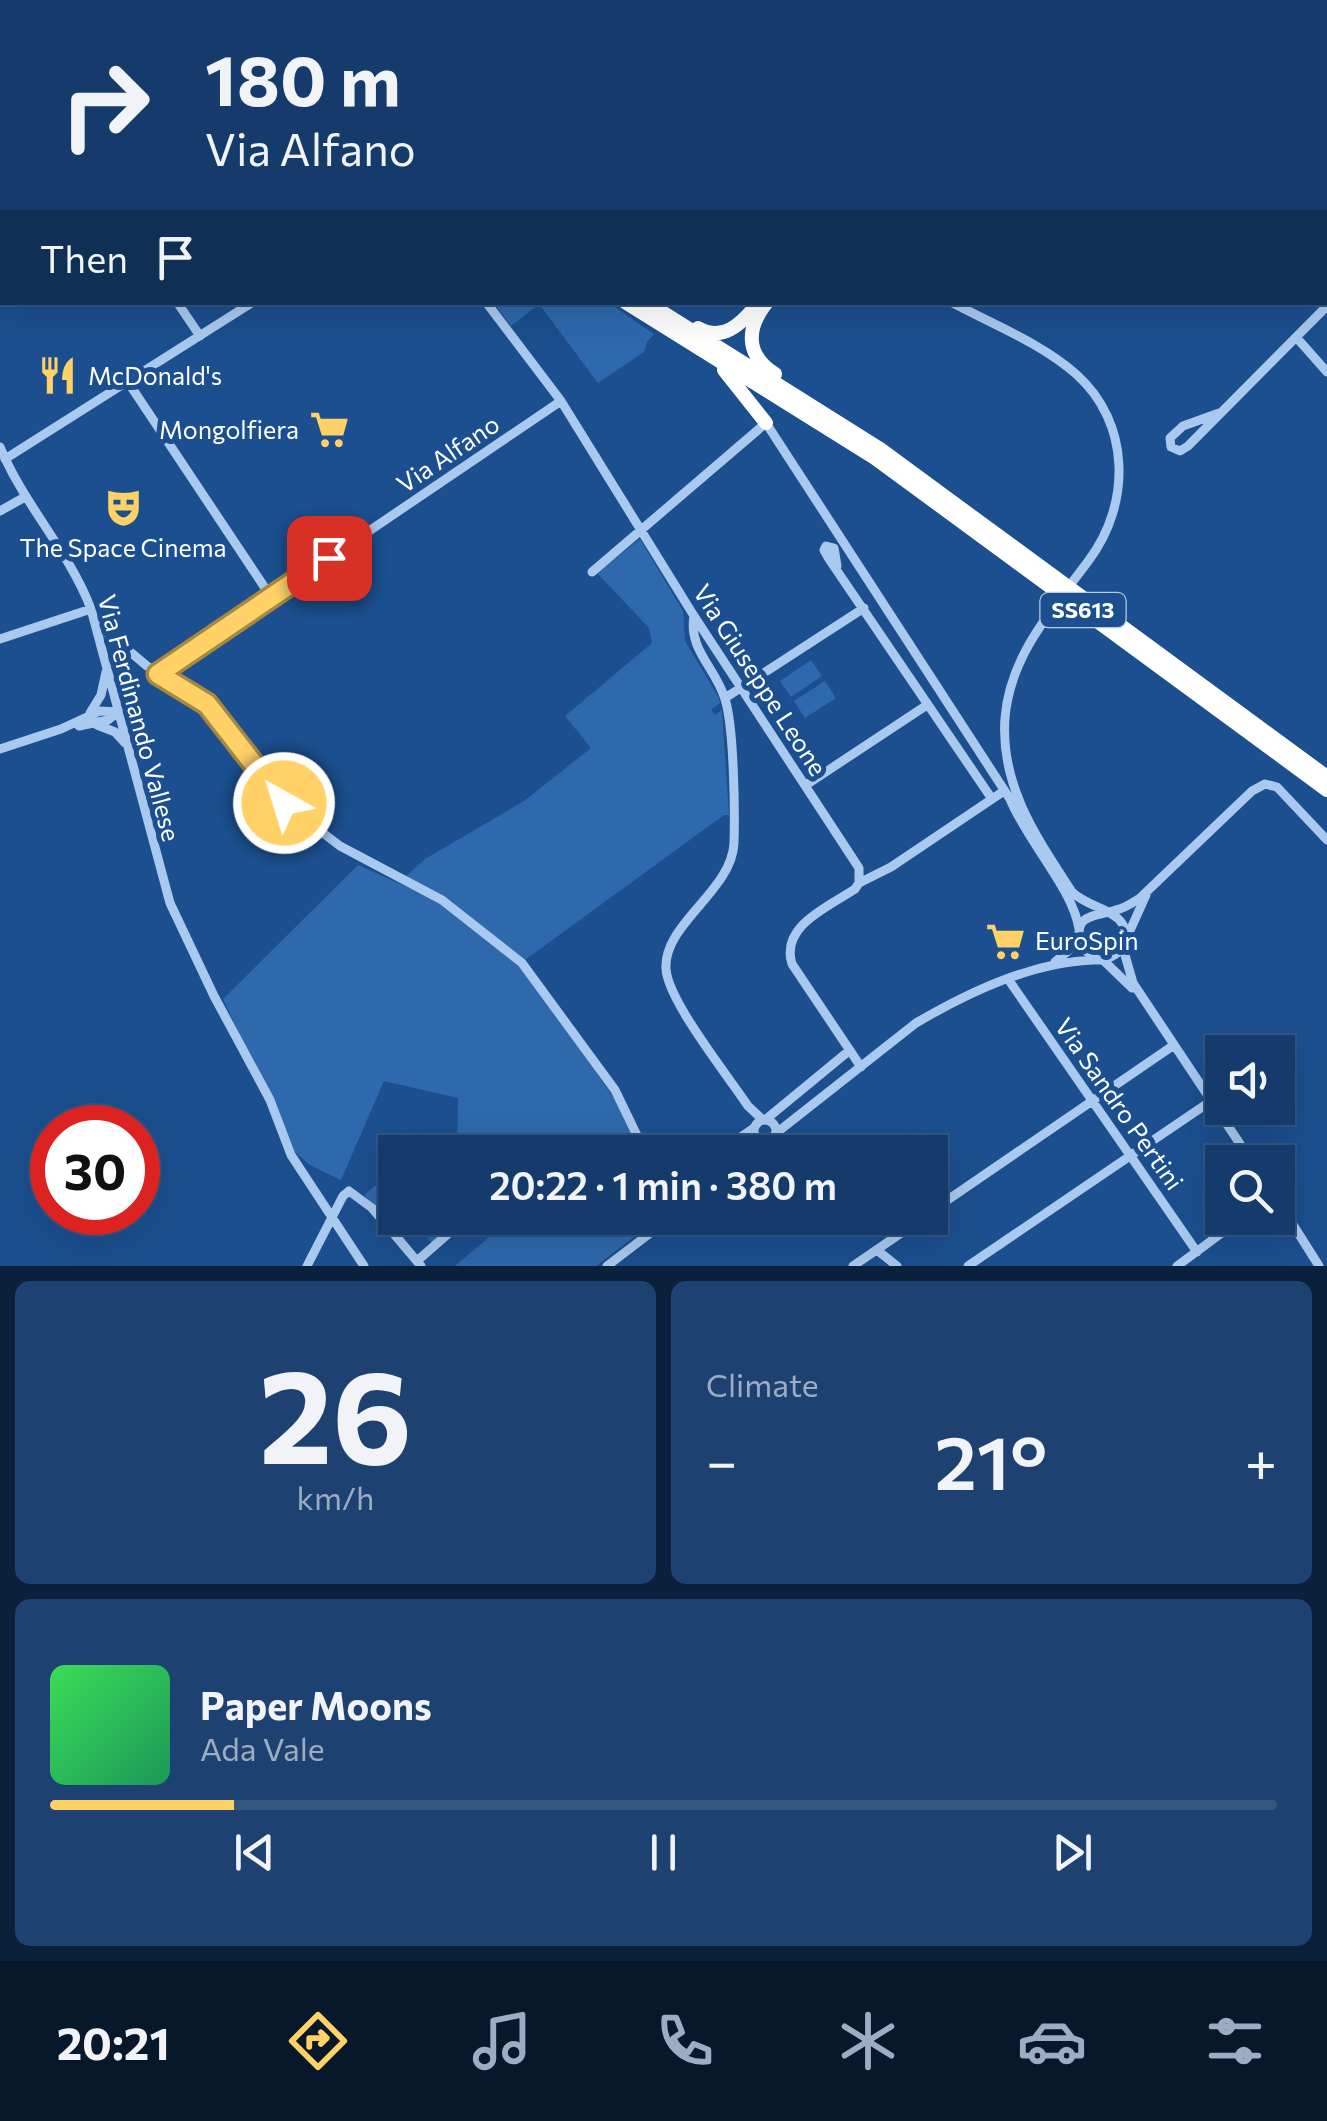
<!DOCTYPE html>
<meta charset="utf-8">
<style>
:root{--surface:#143b6b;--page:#1d4271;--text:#f1f3f6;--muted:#9dadc1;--line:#33557e;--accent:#ffd166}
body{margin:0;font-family:Commissioner,sans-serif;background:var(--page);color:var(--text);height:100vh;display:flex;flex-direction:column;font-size:38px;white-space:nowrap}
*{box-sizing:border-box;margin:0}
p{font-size:32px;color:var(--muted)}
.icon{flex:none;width:55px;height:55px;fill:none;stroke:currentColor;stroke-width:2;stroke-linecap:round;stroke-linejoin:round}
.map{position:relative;height:1266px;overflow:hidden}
.panel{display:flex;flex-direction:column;gap:15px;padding:15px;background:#0b203b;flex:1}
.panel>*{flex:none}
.guide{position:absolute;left:0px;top:0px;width:1328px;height:305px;box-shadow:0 10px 40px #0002,0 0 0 2px var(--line);background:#143b6b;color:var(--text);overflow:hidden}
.controls{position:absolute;left:1205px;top:1035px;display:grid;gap:20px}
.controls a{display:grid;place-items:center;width:90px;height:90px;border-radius:0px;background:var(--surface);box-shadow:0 10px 40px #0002,0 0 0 2px var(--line);font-size:50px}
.speed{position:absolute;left:30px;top:1105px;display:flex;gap:20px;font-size:50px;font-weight:700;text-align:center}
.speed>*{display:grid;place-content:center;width:130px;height:130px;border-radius:50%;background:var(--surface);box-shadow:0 10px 40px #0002,0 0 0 2px var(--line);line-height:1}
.speed .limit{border:15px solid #d22;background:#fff;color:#111}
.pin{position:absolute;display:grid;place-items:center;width:85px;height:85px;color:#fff;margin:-42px;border-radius:20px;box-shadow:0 5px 15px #0006}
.me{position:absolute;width:110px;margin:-55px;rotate:321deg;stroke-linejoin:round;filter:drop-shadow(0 0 8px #0008)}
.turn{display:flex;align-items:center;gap:35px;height:210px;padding:0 40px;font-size:45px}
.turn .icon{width:130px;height:130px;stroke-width:2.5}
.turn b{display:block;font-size:70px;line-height:85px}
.then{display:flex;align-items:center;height:95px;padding:0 40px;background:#0003;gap:20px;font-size:38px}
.big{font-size:75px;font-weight:600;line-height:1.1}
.panel .card{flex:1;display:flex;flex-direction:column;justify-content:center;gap:15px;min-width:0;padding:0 35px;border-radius:15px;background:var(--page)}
.panel .dial{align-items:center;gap:0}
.dial b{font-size:130px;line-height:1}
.song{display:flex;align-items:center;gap:30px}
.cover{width:120px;height:120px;border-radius:15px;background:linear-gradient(135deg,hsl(130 70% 55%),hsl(150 70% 35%))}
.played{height:10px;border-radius:5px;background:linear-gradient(90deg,var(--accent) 15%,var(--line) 15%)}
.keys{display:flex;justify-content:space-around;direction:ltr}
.heat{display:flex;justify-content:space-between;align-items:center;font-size:55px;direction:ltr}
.panel .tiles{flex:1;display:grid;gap:15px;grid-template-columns:1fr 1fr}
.card:last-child{grid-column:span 2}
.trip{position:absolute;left:378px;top:1135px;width:570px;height:100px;border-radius:0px;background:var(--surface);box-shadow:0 10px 40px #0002,0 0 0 2px var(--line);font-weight:600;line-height:100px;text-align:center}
.menu{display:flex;height:160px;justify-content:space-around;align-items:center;background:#08182b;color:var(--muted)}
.menu .icon{width:70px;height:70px}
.menu .current{color:var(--accent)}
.menu b{font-size:45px;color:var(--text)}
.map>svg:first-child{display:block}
.green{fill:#2e69ad}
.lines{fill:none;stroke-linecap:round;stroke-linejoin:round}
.minor{stroke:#a9c9ee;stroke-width:9}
.highway{stroke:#fff;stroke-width:14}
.route-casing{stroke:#a68842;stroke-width:25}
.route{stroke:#ffd166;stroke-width:18}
.labels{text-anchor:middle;stroke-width:10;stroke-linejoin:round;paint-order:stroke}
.shield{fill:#1b4f8f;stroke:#bbcadd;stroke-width:2.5}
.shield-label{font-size:22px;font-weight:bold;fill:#fff}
.poi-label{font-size:25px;fill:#fff;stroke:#1b4f8f;text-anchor:start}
.street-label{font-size:25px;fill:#fff;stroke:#1b4f8f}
</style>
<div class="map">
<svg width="1327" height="1266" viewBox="0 0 1327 1266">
<rect width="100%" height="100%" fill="#1b4f8f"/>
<path class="green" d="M154 0H343L346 2H156Z
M494 303H609L654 334 647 342 644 352 598 383 539 304 511 326Z
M640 539 683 611 685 641 718 696 720 703 711 710 715 715 722 710 729 815H724L525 960 443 897 404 878 425 859 524 801 591 748 565 716 652 643 649 628 597 573Z
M811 660 822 676 791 697 780 681Z
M825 681 836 698 805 718 794 701Z
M358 865 440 902 526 972 618 1104 641 1152H457L458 1098 384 1081 341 1180 310 1165 295 1152 223 999Z
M395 1161V1211L386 1219 364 1195 381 1181Z
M411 1218H461L432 1243Z
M506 1218H659L596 1266H455L508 1221Z"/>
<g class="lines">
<path class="minor" d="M488 0 490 2
M694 0 698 2
M906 0 910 2
M933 0 936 2
M942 0 944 2
M1325 16 1327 11
M1325 211 1327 213
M1325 231 1327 232
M0 240 2 244
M0 281 2 280
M177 302 200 336
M486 302 561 401 694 616 859 868V883L855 889C828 907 780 926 792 964L861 1067
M951 302C992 324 1041 343 1076 374 1131 423 1131 504 1089 560 1053 609 1010 655 1005 718 1000 786 1037 838 1072 892
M1296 337 1327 372
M128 382 271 597
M1219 413 1183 426 1170 438 1171 447 1180 451 1188 446 1327 306
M0 447C24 505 69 551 91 609L170 903 214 996 270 1100 291 1155 364 1266
M5 459 253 302
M0 511 25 497
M837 566 834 548 826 546 824 550 829 559 992 799
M592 572 766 423 1010 799C1027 841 1073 889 1079 929
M694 616C688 650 716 668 725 699 734 727 735 811 734 843 732 891 663 924 666 969 668 1001 728 1076 748 1106L763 1120
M98 625 147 666 207 704 284 803 340 846 442 900 522 963 615 1090 645 1152
M0 639 91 609
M158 674 561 401
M725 698 864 608
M90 713 101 695 106 672
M97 725 115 732 125 743
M79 726 108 720 118 712
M0 749 61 729 100 711 118 712
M806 785 927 705
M859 883 891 867 1004 791
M1072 892C1086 906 1112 909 1121 922 1136 942 1116 960 1097 960L1081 947C1072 913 1094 917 1116 910 1125 908 1132 903 1140 898L1252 791 1265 784 1277 787 1327 840
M1128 935 1146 895
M1123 948 1133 983 1252 1162
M1103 960 1132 988
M1055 962 1068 951 1077 935
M1008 979 1197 1252
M765 1120 850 1050
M754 1131a11 11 0 1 1 22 0a11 11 0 1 1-22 0Z
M775 1134 916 1023C969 992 1032 962 1094 960
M719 1152 754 1128
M743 1152 754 1130
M751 1152 766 1141
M1278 1201 1319 1266
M930 1212 1174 1045
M877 1250 897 1266
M417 1261 466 1218
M307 1266 343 1196 349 1191 372 1208 421 1266
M607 1266 670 1218
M853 1266 923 1218
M968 1266 1211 1101
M1177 1266 1242 1218"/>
<path class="highway" d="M148 0 149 2
M112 2 114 0
M0 13H2
M0 29 2 30
M0 115 2 113
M625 302 875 458 1327 790
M646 302 880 449 1327 777
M767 302C746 328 745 355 775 374
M698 328C722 342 740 325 755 307
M724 370 766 423"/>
</g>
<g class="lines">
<defs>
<path id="route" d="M284 803 207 704 158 674 329 558"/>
</defs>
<use href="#route" class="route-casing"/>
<use href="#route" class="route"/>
</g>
<defs>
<symbol id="restaurant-bare" viewBox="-9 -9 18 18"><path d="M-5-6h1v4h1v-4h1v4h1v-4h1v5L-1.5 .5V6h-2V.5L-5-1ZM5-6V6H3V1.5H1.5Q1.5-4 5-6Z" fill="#ffd166" stroke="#1b4f8f" stroke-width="2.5" paint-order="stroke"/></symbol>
<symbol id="supermarket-bare" viewBox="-9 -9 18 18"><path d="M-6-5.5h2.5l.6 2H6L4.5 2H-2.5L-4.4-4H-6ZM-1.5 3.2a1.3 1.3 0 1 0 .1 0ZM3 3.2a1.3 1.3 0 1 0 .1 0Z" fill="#ffd166" stroke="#1b4f8f" stroke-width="2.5" paint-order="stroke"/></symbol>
<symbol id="theatre-bare" viewBox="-9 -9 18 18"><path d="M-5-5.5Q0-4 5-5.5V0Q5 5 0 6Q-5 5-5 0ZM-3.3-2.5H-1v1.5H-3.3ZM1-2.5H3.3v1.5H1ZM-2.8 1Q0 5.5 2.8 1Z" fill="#ffd166" stroke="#1b4f8f" stroke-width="2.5" paint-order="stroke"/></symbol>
</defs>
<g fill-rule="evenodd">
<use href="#restaurant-bare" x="30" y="348" width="55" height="55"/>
<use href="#supermarket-bare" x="302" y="402" width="55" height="55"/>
<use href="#theatre-bare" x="96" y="480" width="55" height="55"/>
<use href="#supermarket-bare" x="978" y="914" width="55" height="55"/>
</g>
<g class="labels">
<rect class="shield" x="1040.5" y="593" width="85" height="34" rx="8"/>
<g class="shield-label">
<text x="1083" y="618">SS613</text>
</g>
<g class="poi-label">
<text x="88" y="385">McDonald's</text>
<text x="299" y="439" text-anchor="end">Mongolfiera</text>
<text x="123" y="557" text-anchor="middle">The Space Cinema</text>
<text x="1035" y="950">EuroSpin</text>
</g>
<g class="street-label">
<text transform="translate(448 454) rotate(-34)" y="9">Via Alfano</text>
<text transform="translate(760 680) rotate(57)" y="9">Via Giuseppe Leone</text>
<text transform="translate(139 718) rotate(75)" y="9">Via Ferdinando Vallese</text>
<text transform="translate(1119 1104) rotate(55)" y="9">Via Sandro Pertini</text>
</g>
</g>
</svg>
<div class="controls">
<a><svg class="icon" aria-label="sound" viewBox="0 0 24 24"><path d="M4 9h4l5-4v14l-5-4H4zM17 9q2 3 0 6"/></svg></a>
<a><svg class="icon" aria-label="search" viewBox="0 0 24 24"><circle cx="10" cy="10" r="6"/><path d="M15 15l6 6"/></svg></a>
</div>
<div class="speed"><div class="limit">30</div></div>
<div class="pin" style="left:329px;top:558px;background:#d93025"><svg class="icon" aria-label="arrive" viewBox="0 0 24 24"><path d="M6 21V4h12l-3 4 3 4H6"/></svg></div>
<svg class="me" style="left:284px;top:803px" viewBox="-20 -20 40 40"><circle r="17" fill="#ffd166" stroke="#fff" stroke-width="3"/><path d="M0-11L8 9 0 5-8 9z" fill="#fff"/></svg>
<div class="trip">20:22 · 1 min · 380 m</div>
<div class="guide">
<div class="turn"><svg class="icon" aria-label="right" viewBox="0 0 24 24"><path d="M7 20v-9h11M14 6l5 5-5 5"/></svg><div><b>180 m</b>Via Alfano</div></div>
<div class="then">Then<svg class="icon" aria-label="arrive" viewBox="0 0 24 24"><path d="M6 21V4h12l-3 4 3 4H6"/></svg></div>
</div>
</div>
<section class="panel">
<div class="tiles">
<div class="card dial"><b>26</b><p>km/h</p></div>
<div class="card"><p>Climate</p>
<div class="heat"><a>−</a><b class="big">21°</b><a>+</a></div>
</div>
<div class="card">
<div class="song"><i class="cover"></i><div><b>Paper Moons</b><p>Ada Vale</p></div></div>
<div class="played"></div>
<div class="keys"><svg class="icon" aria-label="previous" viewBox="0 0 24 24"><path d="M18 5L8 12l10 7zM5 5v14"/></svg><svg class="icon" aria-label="pause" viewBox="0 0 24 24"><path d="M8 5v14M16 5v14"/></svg><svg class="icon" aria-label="next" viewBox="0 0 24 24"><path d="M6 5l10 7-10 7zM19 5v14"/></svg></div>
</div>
</div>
</section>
<nav class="menu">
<b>20:21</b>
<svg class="icon current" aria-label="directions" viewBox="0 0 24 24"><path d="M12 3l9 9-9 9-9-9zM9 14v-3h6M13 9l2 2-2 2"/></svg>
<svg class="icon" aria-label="music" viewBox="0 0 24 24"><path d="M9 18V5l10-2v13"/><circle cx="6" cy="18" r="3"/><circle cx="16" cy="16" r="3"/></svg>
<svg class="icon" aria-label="phone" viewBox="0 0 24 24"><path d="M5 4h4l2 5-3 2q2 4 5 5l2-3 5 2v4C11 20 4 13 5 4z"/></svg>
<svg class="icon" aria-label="climate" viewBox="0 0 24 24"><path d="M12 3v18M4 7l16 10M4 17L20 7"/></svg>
<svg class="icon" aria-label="car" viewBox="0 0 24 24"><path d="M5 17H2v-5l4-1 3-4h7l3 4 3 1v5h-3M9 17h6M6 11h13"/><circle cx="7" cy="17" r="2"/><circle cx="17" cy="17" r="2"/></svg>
<svg class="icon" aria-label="filters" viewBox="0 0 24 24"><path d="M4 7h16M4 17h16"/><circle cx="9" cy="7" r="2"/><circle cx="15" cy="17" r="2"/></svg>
</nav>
